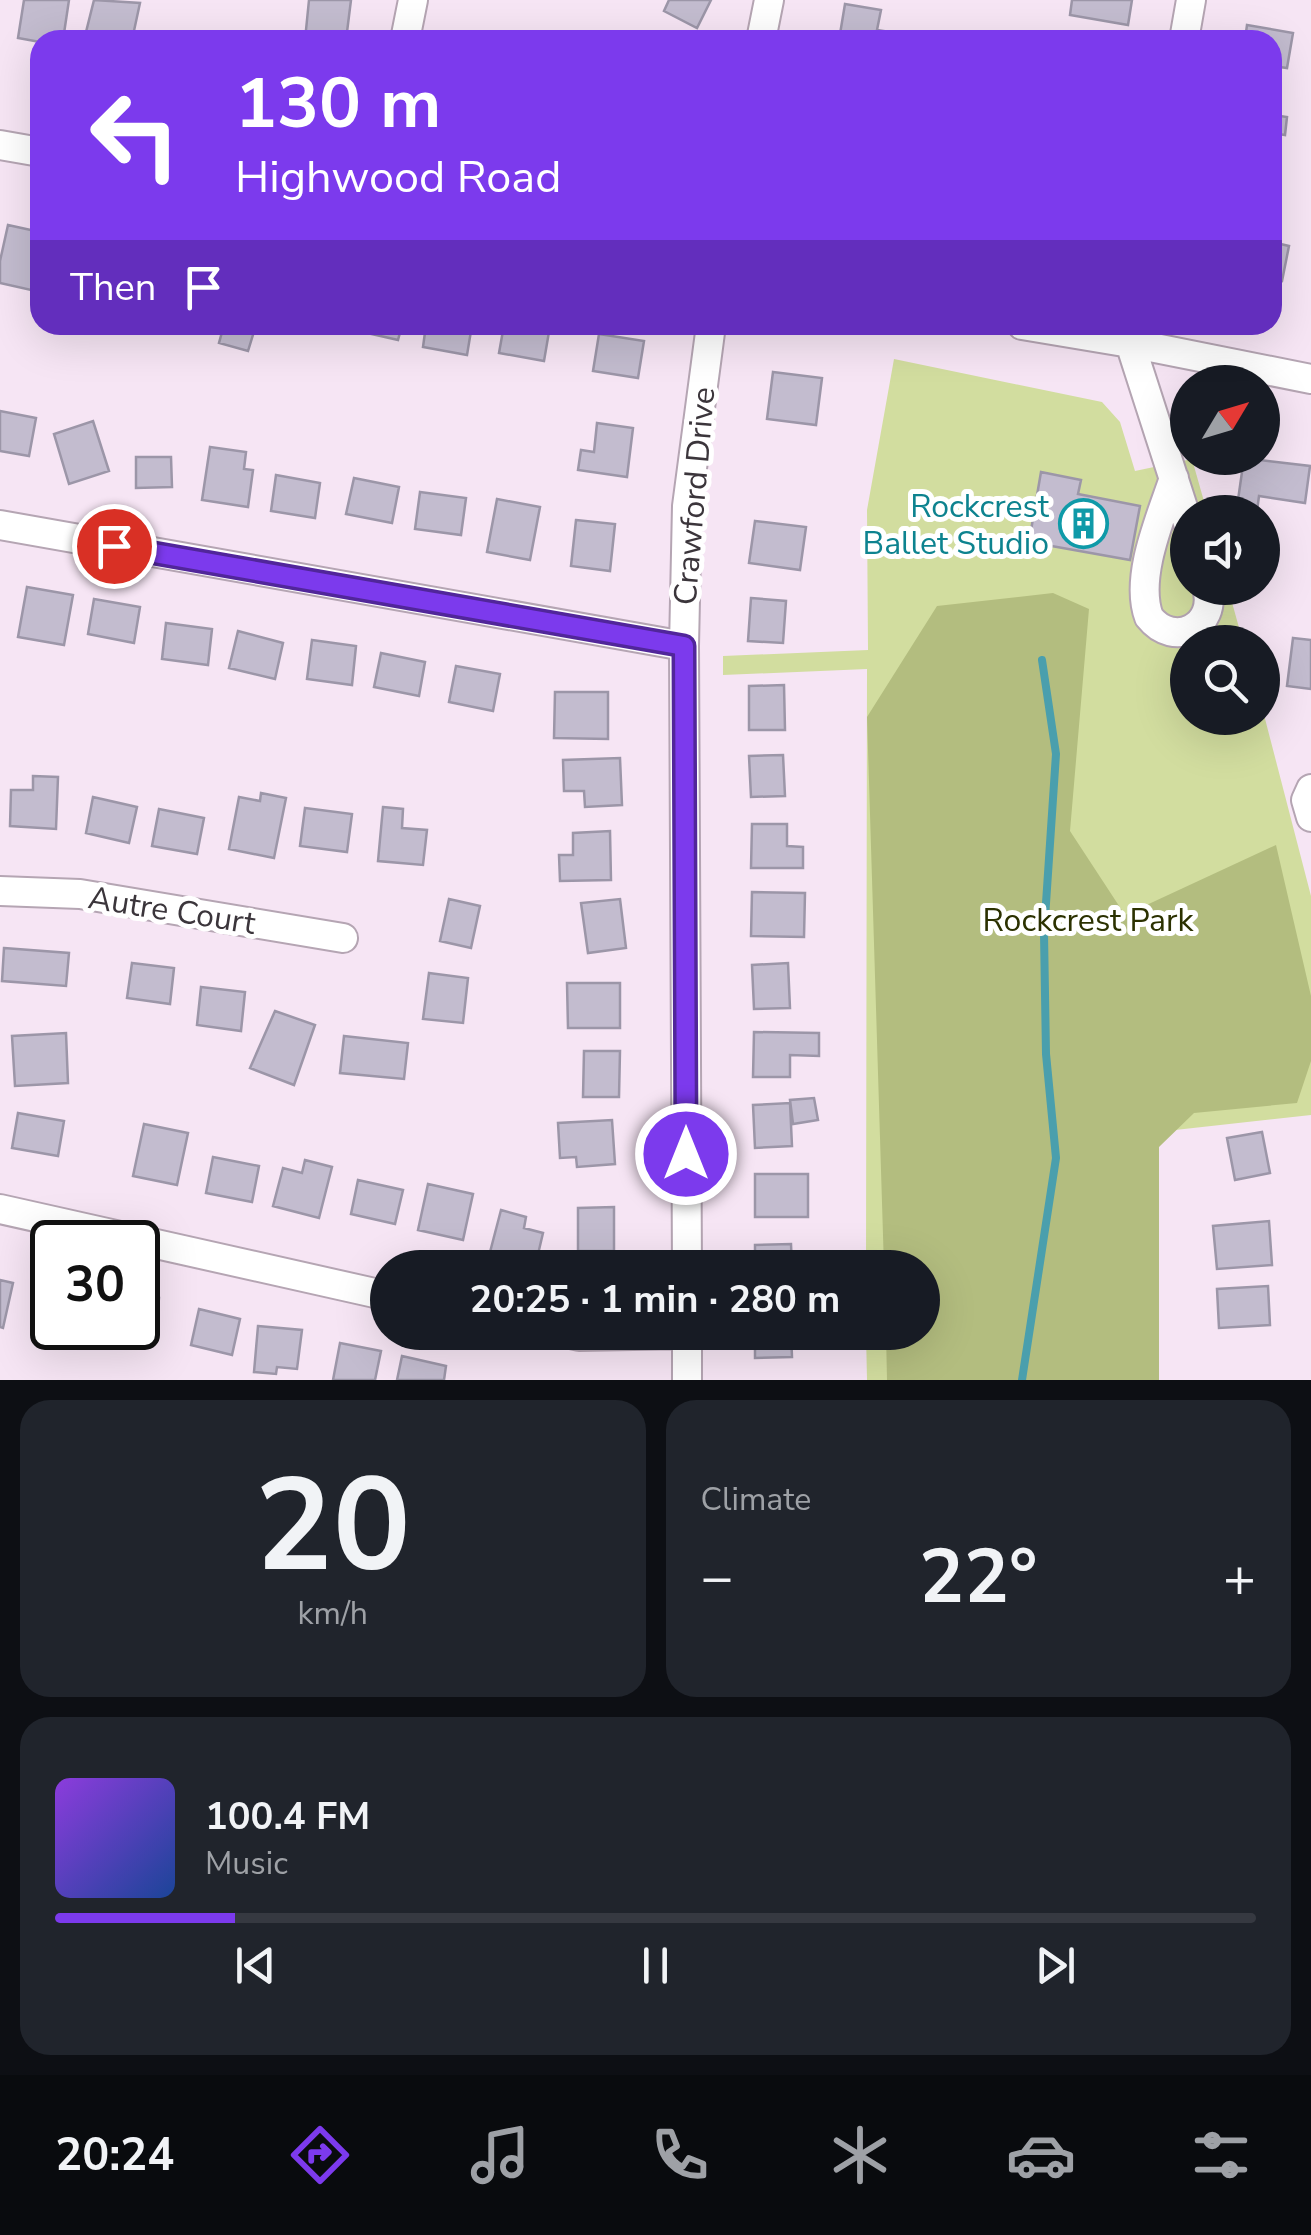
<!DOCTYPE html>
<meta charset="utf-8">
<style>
:root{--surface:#171b24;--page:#20242c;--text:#f1f3f6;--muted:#9ea1a6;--line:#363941;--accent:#7c3aed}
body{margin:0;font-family:"Nunito Sans",sans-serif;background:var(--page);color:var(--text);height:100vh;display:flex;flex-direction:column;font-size:38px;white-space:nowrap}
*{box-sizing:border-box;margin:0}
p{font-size:32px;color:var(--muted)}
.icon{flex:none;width:55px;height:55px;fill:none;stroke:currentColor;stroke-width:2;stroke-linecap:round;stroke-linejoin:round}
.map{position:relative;height:1380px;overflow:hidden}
.sheet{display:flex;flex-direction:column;gap:20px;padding:20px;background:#0d0f14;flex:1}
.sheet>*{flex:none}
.guide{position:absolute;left:30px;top:30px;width:1252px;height:305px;border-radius:30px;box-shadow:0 10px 40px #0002;background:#7c3aed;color:#fff;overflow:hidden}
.needle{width:65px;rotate:52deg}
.tools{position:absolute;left:1170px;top:365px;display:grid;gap:20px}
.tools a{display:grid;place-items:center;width:110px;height:110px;border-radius:50%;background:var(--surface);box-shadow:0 10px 40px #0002;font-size:50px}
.speed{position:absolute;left:30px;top:1220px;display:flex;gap:20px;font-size:50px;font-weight:700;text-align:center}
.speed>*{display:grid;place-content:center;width:130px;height:130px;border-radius:50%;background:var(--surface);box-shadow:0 10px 40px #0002;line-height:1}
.speed .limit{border:5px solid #111;border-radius:15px;background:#fff;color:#111}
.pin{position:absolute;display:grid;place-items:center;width:85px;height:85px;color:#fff;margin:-42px;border:5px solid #fff;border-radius:50%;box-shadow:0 2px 10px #0007}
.me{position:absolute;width:110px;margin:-55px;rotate:0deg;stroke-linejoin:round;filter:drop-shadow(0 0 8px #0008)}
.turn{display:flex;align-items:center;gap:35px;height:210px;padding:0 40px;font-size:45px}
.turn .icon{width:130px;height:130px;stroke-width:2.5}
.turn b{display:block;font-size:70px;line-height:85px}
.then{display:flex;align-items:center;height:95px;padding:0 40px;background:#0003;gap:20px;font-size:38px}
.big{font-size:75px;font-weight:700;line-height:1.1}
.sheet .widget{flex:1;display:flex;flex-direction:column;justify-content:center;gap:15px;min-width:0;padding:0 35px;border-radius:30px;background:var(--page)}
.sheet .dial{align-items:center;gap:0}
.dial b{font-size:130px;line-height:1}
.song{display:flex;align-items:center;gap:30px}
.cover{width:120px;height:120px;border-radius:15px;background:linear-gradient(135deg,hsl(270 70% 55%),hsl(220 70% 35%))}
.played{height:10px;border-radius:5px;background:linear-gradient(90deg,var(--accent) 15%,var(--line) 15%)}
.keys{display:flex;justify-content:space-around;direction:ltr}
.heat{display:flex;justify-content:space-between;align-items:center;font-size:55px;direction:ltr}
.sheet .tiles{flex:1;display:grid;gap:20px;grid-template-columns:1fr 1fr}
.widget:last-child{grid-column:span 2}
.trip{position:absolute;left:370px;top:1250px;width:570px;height:100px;border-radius:50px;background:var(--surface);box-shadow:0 10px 40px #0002;font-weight:700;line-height:100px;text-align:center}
.tab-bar{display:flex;height:160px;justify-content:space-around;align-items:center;background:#090b0e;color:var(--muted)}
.tab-bar .icon{width:70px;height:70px}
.tab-bar .on{color:var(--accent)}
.tab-bar b{font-size:45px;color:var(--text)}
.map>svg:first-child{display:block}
.green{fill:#d2dd9f}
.forest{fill:#b3bd7f}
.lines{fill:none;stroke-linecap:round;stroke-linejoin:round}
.stream{stroke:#4a9fad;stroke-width:8}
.building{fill:#c3bccf;stroke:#9c96a8;stroke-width:2.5}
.minor-casing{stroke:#b5a5b3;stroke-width:32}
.minor{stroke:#fff;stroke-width:28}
.route-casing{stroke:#51269a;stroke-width:25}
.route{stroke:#7c3aed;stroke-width:18}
.labels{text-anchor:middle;stroke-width:10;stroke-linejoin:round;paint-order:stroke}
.street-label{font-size:32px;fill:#3b353b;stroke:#fff}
.culture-label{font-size:32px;fill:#0d838f;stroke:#fff;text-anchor:end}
.park-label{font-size:32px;fill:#2b3100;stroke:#fff}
</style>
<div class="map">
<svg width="1311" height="1380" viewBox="0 0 1311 1380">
<rect width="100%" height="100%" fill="#f6e5f4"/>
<path class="green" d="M894 359 1102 402 1120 422 1135 471 1192 459 1207 512H1188V588H1228L1243 642H1188V718H1262L1263 711 1311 896V1115L1148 1133 1154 1380H867L866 1333 922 1332V1268L866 1267 867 669 723 675V656L868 650 867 510Z"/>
<path class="forest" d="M1053 593 1089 609 1070 831 1125 915 1276 845 1311 996V1061L1297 1103 1194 1113 1159 1147V1380H887L886 1333 922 1332V1268L884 1267 867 717 937 606Z"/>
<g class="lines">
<path class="stream" d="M1022 1380 1056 1158 1046 1054 1044 933 1056 754 1042 660"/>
</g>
<path class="building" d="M24 0H69L63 40 40 42 18 38Z
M94 0 140 3 132 40H84Z
M309 0H351L346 40H305Z
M669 0H711L697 28 664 11Z
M1072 0H1132L1128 25 1070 15Z
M845 4 881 10 877 30 903 34 902 40H839Z
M1247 25 1293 33 1287 68 1272 66V40H1245Z
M1073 33 1113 40H1072Z
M1272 93 1276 94 1273 115 1287 117 1285 135 1272 133Z
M8 225 40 232V292L0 283V261Z
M1272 242 1289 246 1282 281 1272 279Z
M224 325H256L248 351 219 343Z
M355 325H402L398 340 354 330Z
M426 325H472L467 355 423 347Z
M504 325 550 326 544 361 499 353Z
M599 334 644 341 638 378 593 371Z
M773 372 822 378 816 425 767 419Z
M0 411 36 418 29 456 0 451Z
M93 421 109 471 69 484 54 434Z
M597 423 633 428 627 477 578 470 581 450 594 452Z
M210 447 246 452 244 469 253 470 248 507 202 500Z
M136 457H171L172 487 136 488Z
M1244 458 1310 466 1305 503 1259 496 1257 511 1237 507Z
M1041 472 1081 480 1078 494 1140 506 1130 560 1029 542Z
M276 475 320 483 315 518 271 511Z
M354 478 399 487 392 523 346 514Z
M420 492 466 498 461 535 415 529Z
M497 499 540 507 530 560 487 552Z
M576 520 615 524 610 571 571 566Z
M755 521 806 527 800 570 749 563Z
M27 587 73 595 64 645 18 637Z
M751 598 786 601 783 643 748 641Z
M94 599 140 607 134 643 88 634Z
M166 623 212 629 208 665 162 659Z
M238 631 283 643 275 679 229 668Z
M1293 638 1311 640V689L1287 686Z
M312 640 356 646 352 685 307 679Z
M381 653 425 662 419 696 374 687Z
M456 666 500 674 493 711 449 702Z
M784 685 785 730H749V686Z
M555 692H608V739L554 738Z
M783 755 785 796 751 797 749 756Z
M620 758 622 805 585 807 584 791H564L563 760Z
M33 776 58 777 56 829 10 826 11 790H33Z
M261 793 286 798 274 858 229 849 239 797 260 801Z
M93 797 137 807 129 843 86 833Z
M383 807 403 809 402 828 427 830 423 865 378 861Z
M305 808 352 814 347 852 300 846Z
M159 809 204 818 197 854 152 846Z
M752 824H787V846L803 847V868H751Z
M610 831 611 880 560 881 559 855H573V833Z
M752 892 805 893 804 937 751 936Z
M449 899 480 906 471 948 440 941Z
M620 899 626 948 588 953 581 903Z
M4 948 69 953 66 986 2 981Z
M132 963 174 968 170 1004 127 998Z
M788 963 790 1008 754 1009 752 965Z
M429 973 468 978 463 1023 423 1019Z
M567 983H620V1028H568Z
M201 987 245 992 241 1031 197 1025Z
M275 1011 315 1025 294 1085 250 1068Z
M754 1032 819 1033V1056L790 1055V1077H753Z
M66 1033 68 1083 15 1086 12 1036Z
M344 1036 408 1043 404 1079 340 1073Z
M584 1051H620L619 1097H583Z
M814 1098 818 1120 793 1124 790 1100Z
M790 1103 792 1146 755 1148 753 1105Z
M18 1113 64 1121 58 1156 12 1148Z
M612 1120 615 1164 577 1167 576 1157 560 1158 558 1123Z
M144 1124 188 1133 177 1185 133 1176Z
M1262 1132 1270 1173 1235 1180 1227 1138Z
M213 1157 259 1166 252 1202 206 1193Z
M305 1160 332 1167 319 1218 273 1206 283 1168 302 1173Z
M755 1174H808V1217H755Z
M358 1180 403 1190 395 1224 351 1214Z
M428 1184 473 1194 463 1240 418 1230Z
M614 1207V1251H578V1208Z
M501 1210 526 1217 524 1228 543 1233 535 1267 489 1256Z
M1269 1221 1272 1265 1217 1269 1213 1226Z
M791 1244 792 1268H755V1245Z
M52 1278V1315L43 1313Z
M0 1280 13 1283 3 1328 0 1327Z
M1268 1286 1270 1325 1219 1328 1217 1289Z
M138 1296 159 1298 155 1343 113 1339 114 1328H138Z
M199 1309 240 1319 232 1355 191 1345Z
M258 1326 302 1330 297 1369 277 1367 276 1374 254 1372Z
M755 1332H791L792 1357 755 1358Z
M340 1343 381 1351 375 1380H333Z
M402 1356 446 1366 444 1380H397Z"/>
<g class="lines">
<defs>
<path id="minor" d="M405 40 413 0
M761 40 769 0
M1184 40 1191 0
M0 145 40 152
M1022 325 1130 343 1311 379
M1133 326 1130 343 1188 523
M1174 478C1161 517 1134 577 1149 617 1174 649 1218 626 1207 588
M0 525 684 646
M1311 789 1306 800 1311 817
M0 891 80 894 343 938
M0 1209 388 1296
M687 1268 684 646 687 506 711 325
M561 1332 579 1336 687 1334
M687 1332V1380"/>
</defs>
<use href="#minor" class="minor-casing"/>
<use href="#minor" class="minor"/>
</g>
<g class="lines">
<defs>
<path id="route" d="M114 546 684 646 686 1154"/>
</defs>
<use href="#route" class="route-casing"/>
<use href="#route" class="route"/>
</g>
<defs>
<symbol id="building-ring" viewBox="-11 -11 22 22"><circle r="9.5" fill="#fff" stroke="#0f9aa8" stroke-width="1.5"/><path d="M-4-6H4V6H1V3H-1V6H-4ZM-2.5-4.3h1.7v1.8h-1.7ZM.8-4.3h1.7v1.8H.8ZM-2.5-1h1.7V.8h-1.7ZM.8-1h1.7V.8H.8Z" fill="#0f9aa8"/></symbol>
</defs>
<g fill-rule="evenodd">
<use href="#building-ring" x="1056" y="496" width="55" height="55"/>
</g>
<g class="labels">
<g class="street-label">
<text transform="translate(694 496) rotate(-85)" y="11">Crawford Drive</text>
<text transform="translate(172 910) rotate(9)" y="11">Autre Court</text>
</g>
<g class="culture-label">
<text x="1049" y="517">Rockcrest<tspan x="1049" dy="37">Ballet Studio</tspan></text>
</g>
<g class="park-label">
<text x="1088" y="931">Rockcrest Park</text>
</g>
</g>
</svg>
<div class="tools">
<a><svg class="needle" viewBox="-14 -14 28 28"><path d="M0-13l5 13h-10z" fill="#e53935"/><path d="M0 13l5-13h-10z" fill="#9ea1a6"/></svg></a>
<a><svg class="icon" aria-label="sound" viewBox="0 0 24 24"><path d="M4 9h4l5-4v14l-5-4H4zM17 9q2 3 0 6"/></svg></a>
<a><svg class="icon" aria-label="search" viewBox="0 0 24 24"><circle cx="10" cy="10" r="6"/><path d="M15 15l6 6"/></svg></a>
</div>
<div class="speed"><div class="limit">30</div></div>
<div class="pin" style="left:114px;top:546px;background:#d93025"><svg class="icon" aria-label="arrive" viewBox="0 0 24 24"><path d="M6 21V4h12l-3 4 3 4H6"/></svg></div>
<svg class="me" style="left:686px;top:1154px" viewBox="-20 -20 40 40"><circle r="17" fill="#7c3aed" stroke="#fff" stroke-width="3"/><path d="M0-11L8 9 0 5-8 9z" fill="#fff"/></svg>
<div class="trip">20:25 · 1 min · 280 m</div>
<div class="guide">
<div class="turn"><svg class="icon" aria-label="left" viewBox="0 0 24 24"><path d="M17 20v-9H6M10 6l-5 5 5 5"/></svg><div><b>130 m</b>Highwood Road</div></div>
<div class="then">Then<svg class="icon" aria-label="arrive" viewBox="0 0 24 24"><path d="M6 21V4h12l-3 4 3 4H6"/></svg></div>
</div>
</div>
<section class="sheet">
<div class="tiles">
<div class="widget dial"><b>20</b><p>km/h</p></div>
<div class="widget"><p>Climate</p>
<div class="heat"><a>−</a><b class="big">22°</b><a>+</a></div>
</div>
<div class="widget">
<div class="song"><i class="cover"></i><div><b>100.4 FM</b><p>Music</p></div></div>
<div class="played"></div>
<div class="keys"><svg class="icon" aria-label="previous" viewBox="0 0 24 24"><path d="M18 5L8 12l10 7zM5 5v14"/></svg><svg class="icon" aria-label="pause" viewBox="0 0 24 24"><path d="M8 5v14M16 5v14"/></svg><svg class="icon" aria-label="next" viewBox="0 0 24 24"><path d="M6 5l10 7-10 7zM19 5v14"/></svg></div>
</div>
</div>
</section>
<nav class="tab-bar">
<b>20:24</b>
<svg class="icon on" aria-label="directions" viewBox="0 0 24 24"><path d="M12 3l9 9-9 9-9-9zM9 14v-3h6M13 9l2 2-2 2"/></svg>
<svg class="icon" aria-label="music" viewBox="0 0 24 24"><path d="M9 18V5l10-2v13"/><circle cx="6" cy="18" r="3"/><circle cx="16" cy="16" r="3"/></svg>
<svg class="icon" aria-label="phone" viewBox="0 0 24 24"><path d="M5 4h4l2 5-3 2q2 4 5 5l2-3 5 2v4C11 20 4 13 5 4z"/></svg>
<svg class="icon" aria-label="climate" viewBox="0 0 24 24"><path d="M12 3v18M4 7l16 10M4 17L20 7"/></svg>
<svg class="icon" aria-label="car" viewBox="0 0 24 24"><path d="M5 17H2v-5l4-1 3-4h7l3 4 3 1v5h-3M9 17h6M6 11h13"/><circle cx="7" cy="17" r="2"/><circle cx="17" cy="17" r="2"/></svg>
<svg class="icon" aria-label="filters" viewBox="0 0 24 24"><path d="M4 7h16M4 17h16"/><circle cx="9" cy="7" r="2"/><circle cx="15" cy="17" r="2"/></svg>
</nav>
